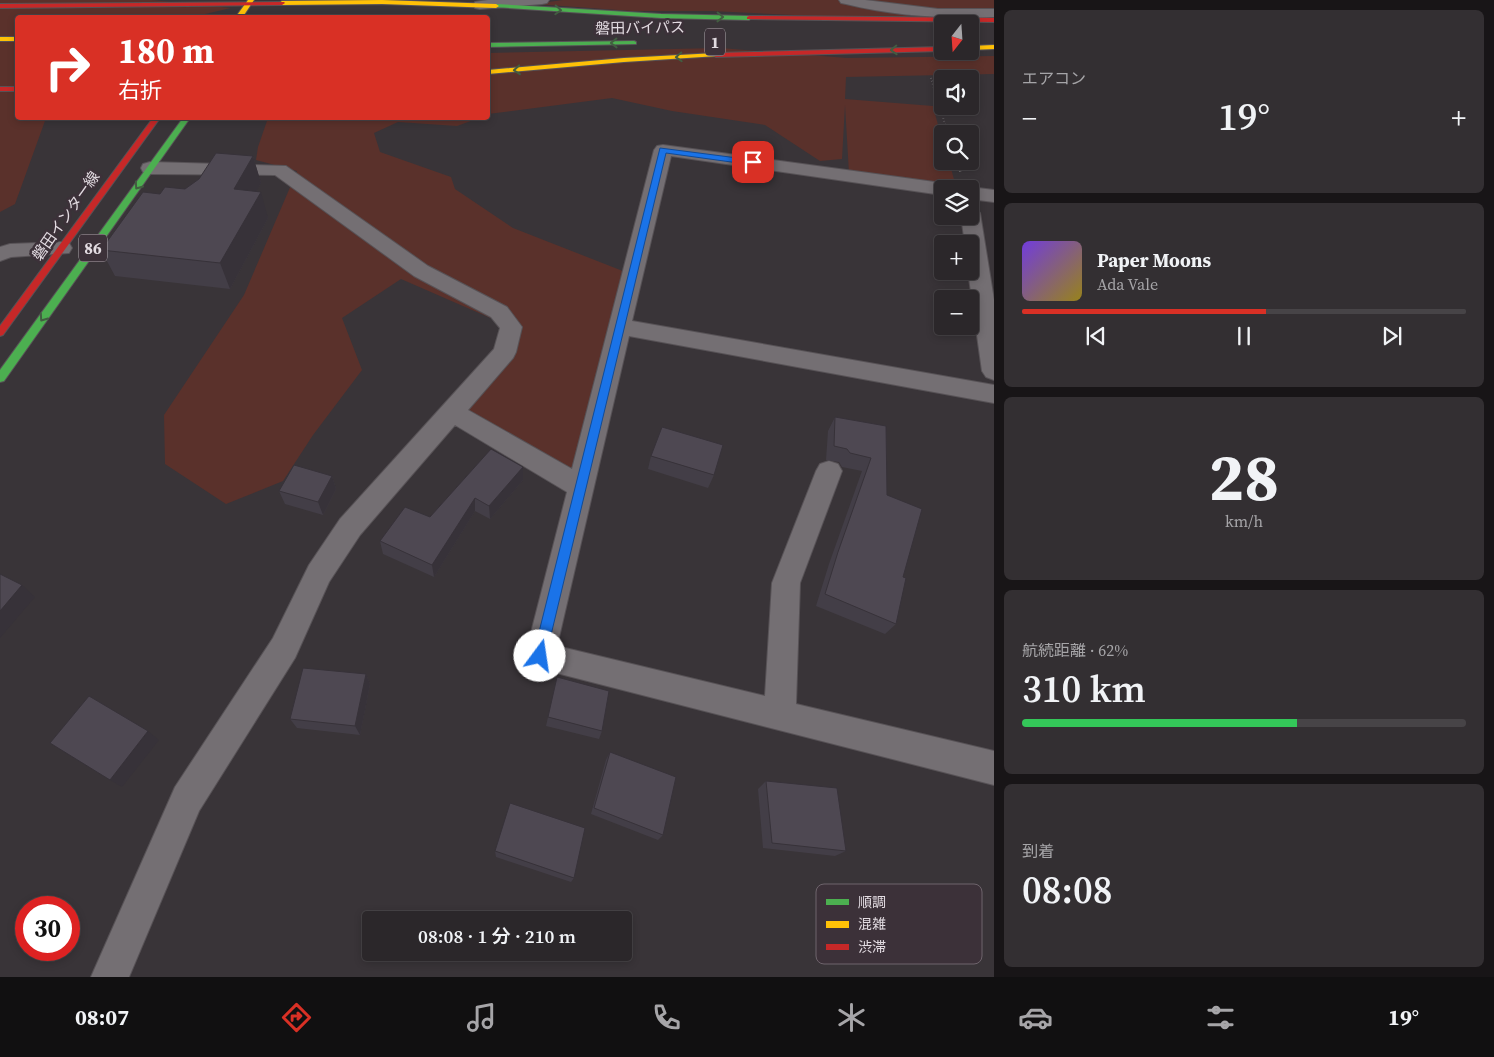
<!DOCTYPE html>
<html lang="ja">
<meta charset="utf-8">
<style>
:root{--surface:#2b272a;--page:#332f32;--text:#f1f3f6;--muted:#a6a5a8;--line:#474447;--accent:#d93025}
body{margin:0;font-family:"Source Serif 4","Noto Sans JP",serif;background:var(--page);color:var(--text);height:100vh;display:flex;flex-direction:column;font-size:19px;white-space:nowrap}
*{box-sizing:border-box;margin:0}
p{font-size:16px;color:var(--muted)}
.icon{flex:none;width:28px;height:28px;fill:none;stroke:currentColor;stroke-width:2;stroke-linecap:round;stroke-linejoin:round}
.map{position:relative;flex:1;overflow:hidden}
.details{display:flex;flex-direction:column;gap:10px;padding:10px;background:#181517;width:500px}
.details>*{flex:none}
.hud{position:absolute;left:15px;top:15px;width:475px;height:105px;border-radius:5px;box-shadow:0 2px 8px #0003,0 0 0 1px var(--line);background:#d93025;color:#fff;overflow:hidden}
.needle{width:32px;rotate:197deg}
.tools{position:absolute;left:934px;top:15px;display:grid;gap:10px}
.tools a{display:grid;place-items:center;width:45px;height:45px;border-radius:5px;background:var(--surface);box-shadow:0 2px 8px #0003,0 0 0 1px var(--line);font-size:25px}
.speed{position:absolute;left:15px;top:896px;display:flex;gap:10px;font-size:25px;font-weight:700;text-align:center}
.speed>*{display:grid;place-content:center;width:65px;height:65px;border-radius:50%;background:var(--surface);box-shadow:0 2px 8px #0003,0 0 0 1px var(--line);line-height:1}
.speed .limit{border:8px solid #d22;background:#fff;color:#111}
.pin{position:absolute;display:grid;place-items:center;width:42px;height:42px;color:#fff;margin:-21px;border-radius:10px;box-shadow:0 2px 8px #0006}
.me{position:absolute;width:55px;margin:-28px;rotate:14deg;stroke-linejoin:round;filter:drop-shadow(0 0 4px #0008)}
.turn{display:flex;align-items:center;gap:18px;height:105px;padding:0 20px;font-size:22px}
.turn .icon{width:65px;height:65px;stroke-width:2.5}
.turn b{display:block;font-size:35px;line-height:42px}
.big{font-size:38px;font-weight:600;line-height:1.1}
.details .card{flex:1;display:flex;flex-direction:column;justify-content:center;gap:8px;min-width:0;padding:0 18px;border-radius:8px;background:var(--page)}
.details .dial{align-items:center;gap:0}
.dial b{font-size:65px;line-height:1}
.song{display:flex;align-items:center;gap:15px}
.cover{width:60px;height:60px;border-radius:8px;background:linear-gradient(135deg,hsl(260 70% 55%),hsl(50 70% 35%))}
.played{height:5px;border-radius:2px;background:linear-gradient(90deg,var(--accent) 55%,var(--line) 55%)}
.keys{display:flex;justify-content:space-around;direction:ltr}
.heat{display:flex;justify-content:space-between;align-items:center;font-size:28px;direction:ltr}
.charge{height:8px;border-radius:4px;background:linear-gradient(90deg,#34c759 62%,var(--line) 0)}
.trip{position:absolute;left:362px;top:911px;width:270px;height:50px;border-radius:5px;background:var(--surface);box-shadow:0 2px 8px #0003,0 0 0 1px var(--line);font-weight:600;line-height:50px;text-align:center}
.tabs{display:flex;height:80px;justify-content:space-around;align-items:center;background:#111011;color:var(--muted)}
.tabs .icon{width:35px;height:35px}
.tabs .current{color:var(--accent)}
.tabs b{font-size:22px;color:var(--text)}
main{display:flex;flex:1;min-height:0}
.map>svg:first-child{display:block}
.green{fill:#5a312b}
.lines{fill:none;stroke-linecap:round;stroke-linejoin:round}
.street-casing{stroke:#575256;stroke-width:2}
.fast-casing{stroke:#575256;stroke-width:2}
.slow-casing{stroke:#575256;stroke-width:2}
.jam-casing{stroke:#575256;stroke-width:2}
.path-far1{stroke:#757174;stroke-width:2;stroke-dasharray:0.5 2.5;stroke-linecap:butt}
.path{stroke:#757174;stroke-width:2.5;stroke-dasharray:1 3;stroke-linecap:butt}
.street{fill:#746f73;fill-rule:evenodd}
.fast{fill:#4caf50;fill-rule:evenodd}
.slow{fill:#ffc107;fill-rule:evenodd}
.jam{fill:#c62828;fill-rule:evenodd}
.wall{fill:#433e47}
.shaded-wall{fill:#373239}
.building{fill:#4e4852;stroke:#373239}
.oneway{stroke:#425d41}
.route{fill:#1a73e8;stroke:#114b97}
.labels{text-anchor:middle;stroke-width:5;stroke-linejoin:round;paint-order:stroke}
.far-street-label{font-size:15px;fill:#e3dce2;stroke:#3c3139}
.shield{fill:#3c3139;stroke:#b1a9af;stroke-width:1}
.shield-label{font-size:16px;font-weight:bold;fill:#e3dce2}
.key{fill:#3c3139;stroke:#6e646c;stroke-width:1}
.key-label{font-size:14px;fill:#e3dce2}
</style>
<main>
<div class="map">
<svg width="994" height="977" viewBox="0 0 994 977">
<rect width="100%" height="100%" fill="#393438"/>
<path class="green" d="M0 0H152L231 8 188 18H18V118H46L15 204 0 212Z
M563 0H994V13L919 10 899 20 711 11H632L534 4Z
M720 48 847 58 994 56V74L846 77 845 99 933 106 942 140V161H949L956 187 849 173 845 105 842 159 820 161 765 125 672 111 612 98 488 114V53Z
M268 118H479L457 126 398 122 374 133 380 152 451 177 455 189 513 228 633 275 581 487 452 412 511 327 401 279 342 318 362 370 313 435 283 481 226 504 165 464 164 415 244 295 297 171 256 160 258 147Z"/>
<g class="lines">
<defs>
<path id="street" d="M549 0 547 3 542 4 480 9 475 8 473 5 475 2 488 0Z
M839 0H865L938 9H994V17C944 19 895 16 846 4L841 3Z
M663 145 942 183 949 185 951 189H942V195L671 156 632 321 994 385V403L629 336 557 646 765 696 772 583 816 471 820 464 829 461 838 464 842 471 800 583 796 704 994 751V785L529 666 525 656 567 492 455 425 360 535 329 582 295 658 199 811 129 977H91L175 787 273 638 309 565 340 519 494 349 500 328 491 317 414 276 275 175 150 174 143 172 141 168 143 164 150 162 286 166 428 266 507 307 522 327 516 352 513 358 468 410 572 469 654 150 657 146Z
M970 187 994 190V202L970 199V189H964Z
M970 207 977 209 980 213 994 300V380L986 377 982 371 968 271H970V244H965L961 216H970Z
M62 242 69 243 72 248 69 253 11 257 0 261V247L10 244Z"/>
<path id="fast" d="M496 4 661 14 749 16 752 18 749 20 661 18 494 7V5Z
M634 41 636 42V44L488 47V43Z
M183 118H190L4 381 0 382V370Z"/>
<path id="slow" d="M248 0H254L242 18H235Z
M382 0 496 4 499 6 496 8 382 4 282 5 279 3 282 1Z
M0 37H18V41H0Z
M994 45V49L970 50V46Z
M716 53 719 55 718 56 624 62 488 74V70L624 58Z"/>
<path id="jam" d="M284 2 285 3 282 5 0 8V4Z
M749 16 994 18V22L747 19V17Z
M942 47V51L716 57 713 55 716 53Z
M0 87H18V91H0Z
M153 118H160L3 335 0 336V326Z"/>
</defs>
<use href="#street" class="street-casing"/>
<use href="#fast" class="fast-casing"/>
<use href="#slow" class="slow-casing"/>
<use href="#jam" class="jam-casing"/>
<path class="path-far1" d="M931 78 948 134
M957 161 958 164"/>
<path class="path" d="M958 163 961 174"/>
<use href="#street" class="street"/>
<use href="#fast" class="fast"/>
<use href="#slow" class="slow"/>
<use href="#jam" class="jam"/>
</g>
<path class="wall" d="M253 156 261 183 256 191 268 218 230 289 115 276 101 250 160 194 185 189Z
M835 417 886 426 887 495 903 577 896 624 885 634 816 606 829 564 862 471 842 467 839 462 826 460 828 431Z
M491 449 523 480 490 519 475 511 434 577 383 554 380 541 430 517Z
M651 456 714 475 708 488 648 469Z
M332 476 336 489 323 515 285 504 279 491Z
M366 674 370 684 360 735 297 728 290 719Z
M548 717 602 731 599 739 546 726Z
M610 752 663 835 658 840 591 814 606 760Z
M766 781 846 851 835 856 763 848 758 789Z
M495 851 574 878 571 882 496 857Z"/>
<path class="shaded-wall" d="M253 156 261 183 242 216 234 189Z
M261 192 268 218 230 289 220 263Z
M523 467V480L490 519 489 506Z
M332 476 336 489 323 515 318 502Z
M475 498V511L434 577 432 565Z
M22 585 35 597 0 638V611Z
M366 674 370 684 360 735 355 726Z
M148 731 159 740 122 787 110 780Z"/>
<path class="building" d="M216 153 253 156 234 189 261 192 220 263 101 250 143 192 160 194 165 187 185 189 199 179Z
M835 417 886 426 887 495 922 509 903 577 906 578 896 624 825 594 838 552 871 458 850 453 847 449 834 446Z
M662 427 723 445 714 475 651 456Z
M491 449 523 467 489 506 475 498 432 565 380 541 405 507 430 517Z
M294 465 332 476 318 502 279 491Z
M0 574 22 585 0 611Z
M303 668 366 674 355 726 290 719Z
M557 677 609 691 602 731 548 717Z
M89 696 148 731 110 780 50 743Z
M610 752 676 777 663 835 594 808Z
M766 781 837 788 846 851 772 843Z
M510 803 585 828 574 878 495 851Z"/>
<defs><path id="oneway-chevron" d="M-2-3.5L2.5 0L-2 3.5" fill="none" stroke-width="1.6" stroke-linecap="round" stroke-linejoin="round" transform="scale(1.25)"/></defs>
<g class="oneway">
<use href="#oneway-chevron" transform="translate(558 10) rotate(3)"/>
<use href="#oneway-chevron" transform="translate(720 17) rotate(1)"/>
<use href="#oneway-chevron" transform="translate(614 43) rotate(179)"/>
<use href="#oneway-chevron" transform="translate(894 50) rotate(178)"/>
<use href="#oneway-chevron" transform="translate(679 57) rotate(177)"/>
<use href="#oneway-chevron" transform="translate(517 70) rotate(175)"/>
<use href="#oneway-chevron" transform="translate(138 186) rotate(125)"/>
<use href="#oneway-chevron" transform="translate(43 318) rotate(125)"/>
</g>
<path class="route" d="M660 148 753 160 757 162 753 165 666 153 546 656 544 661 540 662 535 661 533 656Z"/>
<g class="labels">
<g class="far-street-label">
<text transform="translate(640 28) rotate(-1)" y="5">磐田バイパス</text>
<text transform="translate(66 216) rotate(-55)" y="5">磐田インター線</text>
</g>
<g class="shield">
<rect x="705" y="28.5" width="20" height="27" rx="4"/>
<rect x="79" y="234.5" width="28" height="27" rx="4"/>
</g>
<g class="shield-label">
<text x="715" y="48">1</text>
<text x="93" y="254">86</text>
</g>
</g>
<rect x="816" y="884" width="166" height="80" rx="8" class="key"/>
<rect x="826" y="899" width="23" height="6" fill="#4caf50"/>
<rect x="826" y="921" width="23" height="7" fill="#ffc107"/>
<rect x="826" y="944" width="23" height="6" fill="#c62828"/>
<g class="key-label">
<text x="858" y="907">順調</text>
<text x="858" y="929">混雑</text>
<text x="858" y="952">渋滞</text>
</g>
</svg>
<div class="tools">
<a><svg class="needle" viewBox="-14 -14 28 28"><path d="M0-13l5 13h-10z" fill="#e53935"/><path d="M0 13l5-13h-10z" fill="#a6a5a8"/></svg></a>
<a><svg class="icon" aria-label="sound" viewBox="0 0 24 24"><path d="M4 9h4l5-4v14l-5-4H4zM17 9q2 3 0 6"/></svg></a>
<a><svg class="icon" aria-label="search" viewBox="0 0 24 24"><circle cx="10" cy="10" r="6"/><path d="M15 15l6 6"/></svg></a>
<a><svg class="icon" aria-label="layers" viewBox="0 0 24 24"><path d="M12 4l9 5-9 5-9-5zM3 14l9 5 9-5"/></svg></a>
<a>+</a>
<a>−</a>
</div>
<div class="speed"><div class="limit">30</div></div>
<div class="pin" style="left:753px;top:162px;background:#d93025"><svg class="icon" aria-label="arrive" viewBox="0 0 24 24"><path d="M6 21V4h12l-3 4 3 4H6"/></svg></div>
<svg class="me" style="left:540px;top:656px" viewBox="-20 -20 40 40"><circle r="19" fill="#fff"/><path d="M0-13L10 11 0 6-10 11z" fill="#1a73e8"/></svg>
<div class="trip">08:08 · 1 分 · 210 m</div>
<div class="hud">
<div class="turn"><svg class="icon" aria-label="right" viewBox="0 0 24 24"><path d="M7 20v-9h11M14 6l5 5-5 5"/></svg><div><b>180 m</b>右折</div></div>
</div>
</div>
<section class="details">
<div class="card"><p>エアコン</p>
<div class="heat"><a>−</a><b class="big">19°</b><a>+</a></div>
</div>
<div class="card">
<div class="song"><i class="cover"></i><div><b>Paper Moons</b><p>Ada Vale</p></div></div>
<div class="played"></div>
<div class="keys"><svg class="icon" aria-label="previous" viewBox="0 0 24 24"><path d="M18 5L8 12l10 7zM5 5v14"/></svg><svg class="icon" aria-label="pause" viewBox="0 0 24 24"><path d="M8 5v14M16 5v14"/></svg><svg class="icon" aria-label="next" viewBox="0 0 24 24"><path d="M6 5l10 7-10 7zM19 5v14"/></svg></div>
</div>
<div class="card dial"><b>28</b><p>km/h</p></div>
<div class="card"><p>航続距離 · 62%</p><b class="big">310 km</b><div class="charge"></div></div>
<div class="card"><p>到着</p><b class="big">08:08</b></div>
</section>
</main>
<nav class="tabs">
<b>08:07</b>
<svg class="icon current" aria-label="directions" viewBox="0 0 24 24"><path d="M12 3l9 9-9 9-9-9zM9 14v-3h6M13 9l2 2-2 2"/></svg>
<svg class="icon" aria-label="music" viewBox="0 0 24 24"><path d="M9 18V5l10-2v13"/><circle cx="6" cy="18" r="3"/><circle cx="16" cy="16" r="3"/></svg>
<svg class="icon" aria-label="phone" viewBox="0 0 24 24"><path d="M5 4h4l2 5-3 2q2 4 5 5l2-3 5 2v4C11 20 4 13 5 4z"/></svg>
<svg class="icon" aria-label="climate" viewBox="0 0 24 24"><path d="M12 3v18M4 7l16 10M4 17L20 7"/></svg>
<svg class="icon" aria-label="car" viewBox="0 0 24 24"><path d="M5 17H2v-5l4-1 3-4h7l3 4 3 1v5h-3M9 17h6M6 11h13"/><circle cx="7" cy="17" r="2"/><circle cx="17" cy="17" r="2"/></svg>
<svg class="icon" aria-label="filters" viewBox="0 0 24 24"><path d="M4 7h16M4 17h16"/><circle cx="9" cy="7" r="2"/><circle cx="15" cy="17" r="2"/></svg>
<b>19°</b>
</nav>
